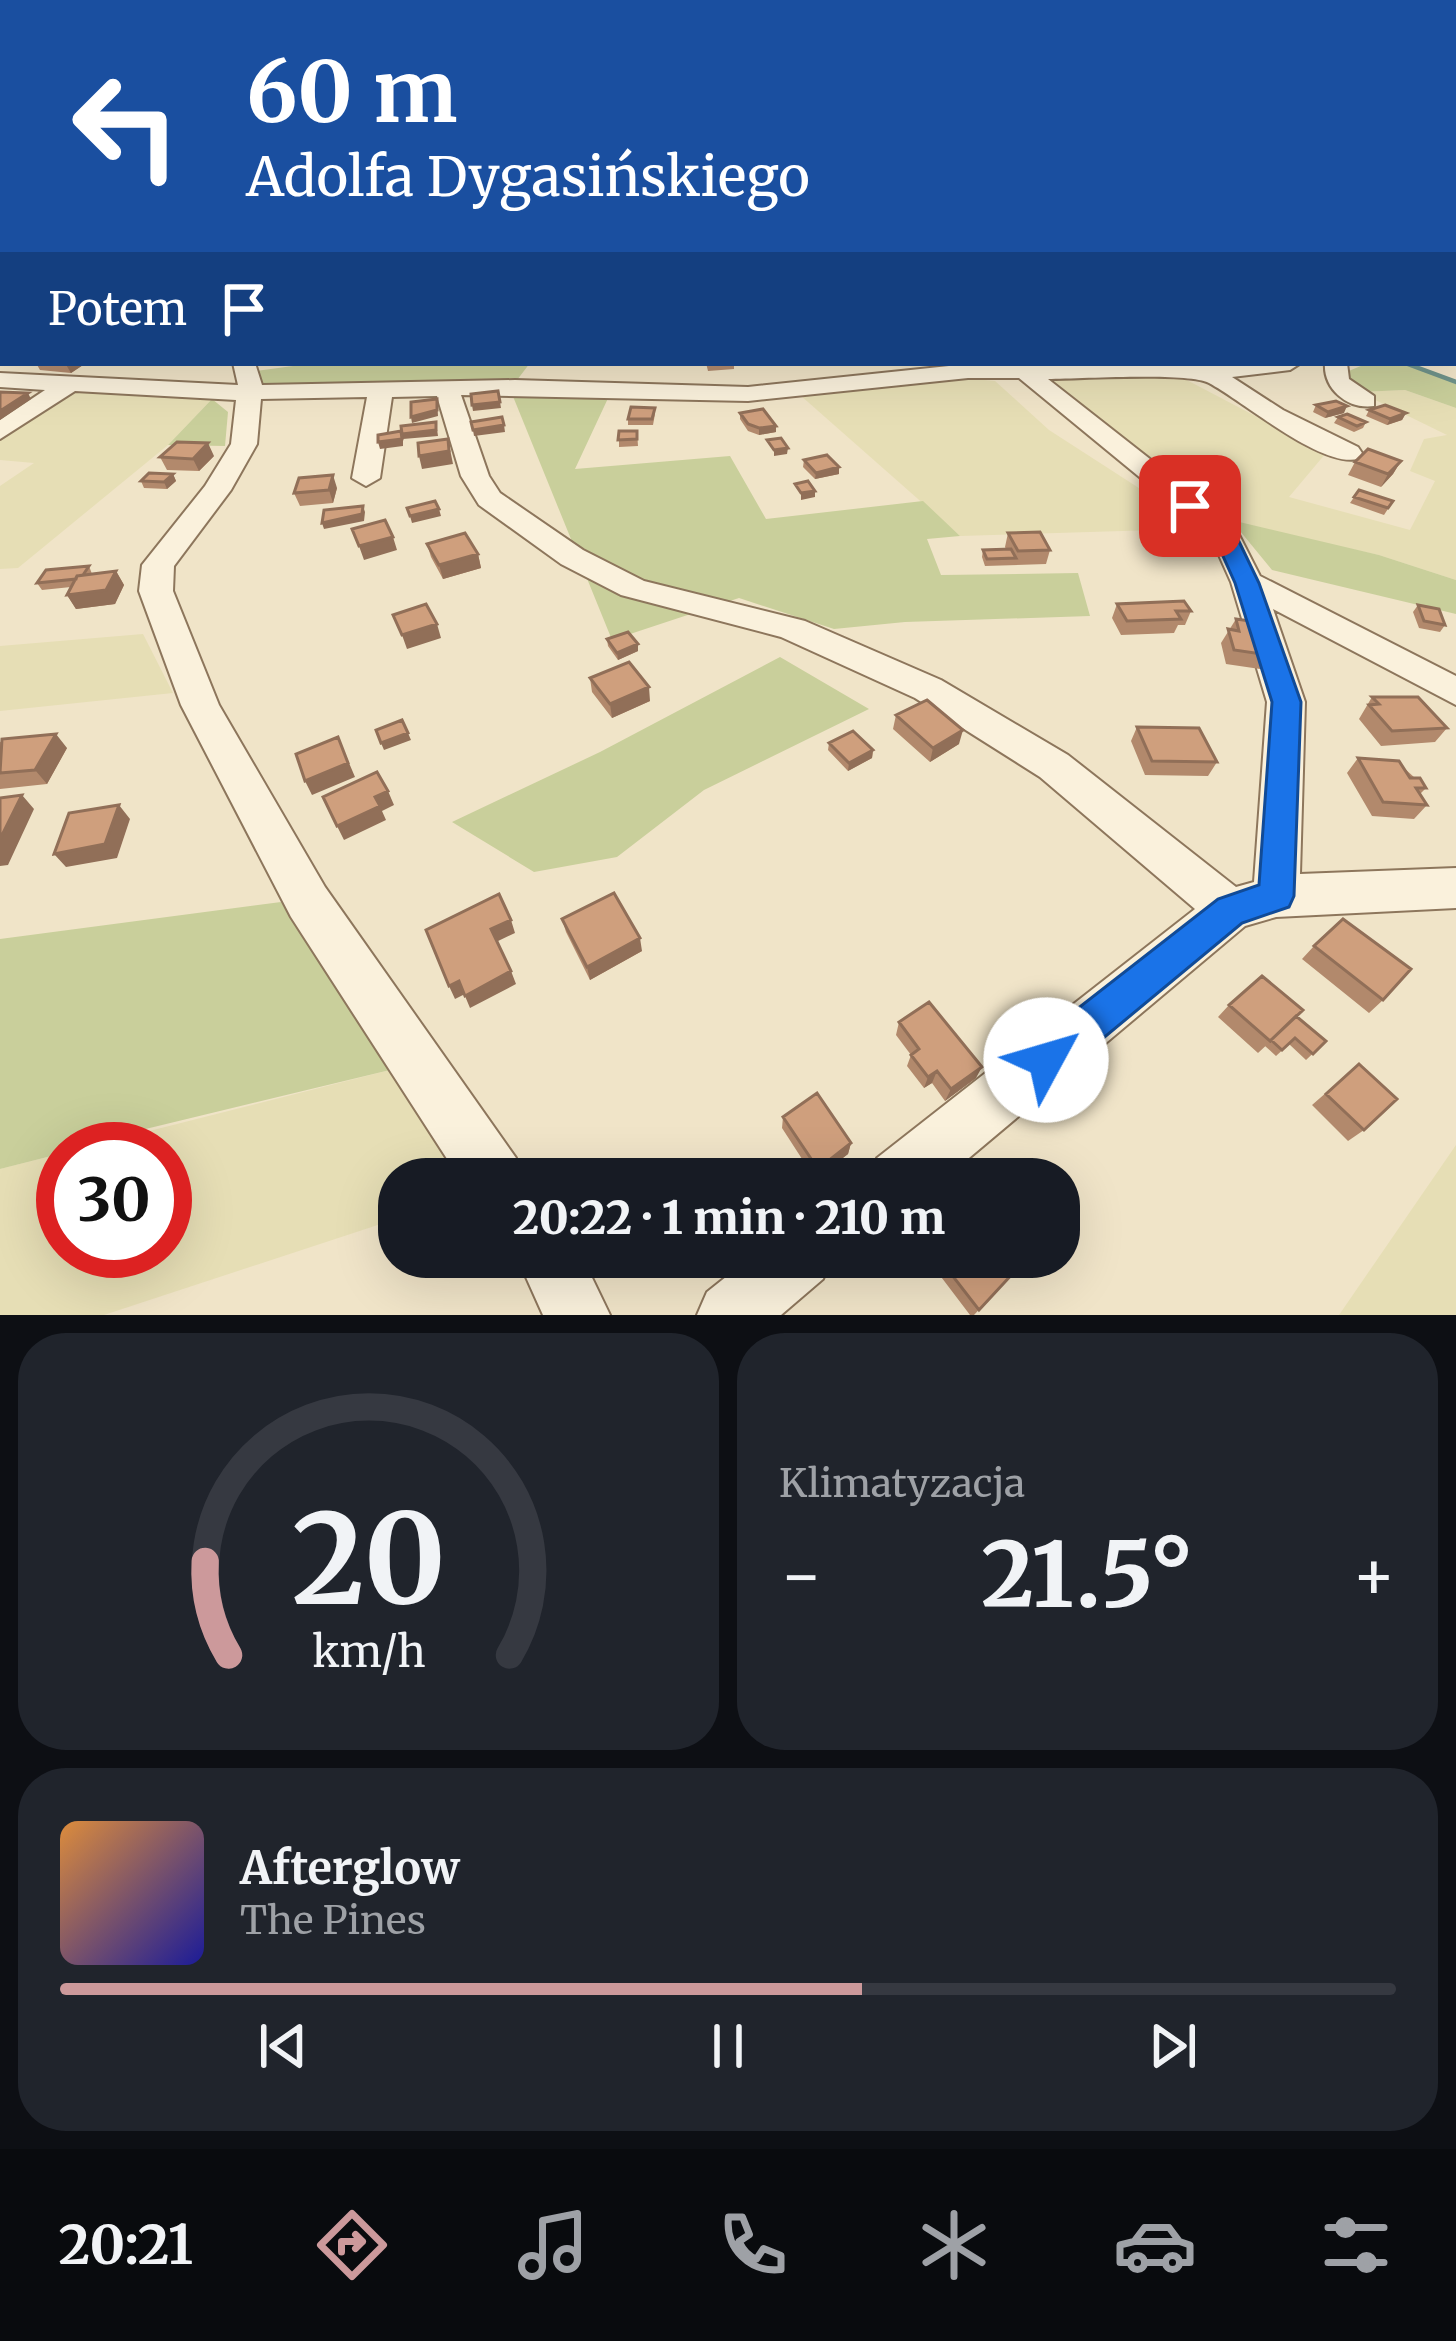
<!DOCTYPE html>
<html lang="pl">
<meta charset="utf-8">
<style>
:root{--surface:#171b24;--page:#20242c;--text:#f1f3f6;--muted:#9ea1a6;--line:#363941;--accent:#cc999b}
body{margin:0;font-family:Merriweather,serif;background:var(--page);color:var(--text);height:100vh;display:flex;flex-direction:column;font-size:45px;white-space:nowrap}
*{box-sizing:border-box;margin:0}
p{font-size:39px;color:var(--muted)}
.icon{flex:none;width:66px;height:66px;fill:none;stroke:currentColor;stroke-width:2;stroke-linecap:round;stroke-linejoin:round}
.map{position:relative;height:1315px;overflow:hidden}
.side{display:flex;flex-direction:column;gap:18px;padding:18px;background:#0d0f14;flex:1}
.side>*{flex:none}
.guide{position:absolute;left:0px;top:0px;width:1458px;height:366px;box-shadow:0 12px 48px #0002;background:#1a4fa0;color:#fff;overflow:hidden}
.speed{position:absolute;left:36px;top:1122px;display:flex;gap:24px;font-size:60px;font-weight:700;text-align:center}
.speed>*{display:grid;place-content:center;width:156px;height:156px;border-radius:50%;background:var(--surface);box-shadow:0 12px 48px #0002;line-height:1}
.speed .limit{border:18px solid #d22;background:#fff;color:#111}
.pin{position:absolute;display:grid;place-items:center;width:102px;height:102px;color:#fff;margin:-51px;border-radius:24px;box-shadow:0 6px 18px #0006}
.me{position:absolute;width:132px;margin:-66px;rotate:51deg;stroke-linejoin:round;filter:drop-shadow(0 0 9px #0008)}
.turn{display:flex;align-items:center;gap:42px;height:252px;padding:0 48px;font-size:54px}
.turn .icon{width:156px;height:156px;stroke-width:2.5}
.turn b{display:block;font-size:84px;line-height:102px}
.then{display:flex;align-items:center;height:114px;padding:0 48px;background:#0003;gap:24px;font-size:45px}
.big{font-size:90px;font-weight:800;line-height:1.1}
.side .tile{flex:1;display:flex;flex-direction:column;justify-content:center;gap:18px;min-width:0;padding:0 42px;border-radius:48px;background:var(--page)}
.side .dial{align-items:center;gap:0}
.dial svg{height:312px;overflow:visible;fill:none;stroke:var(--line);stroke-width:7;stroke-linecap:round;text-anchor:middle}
.dial text{fill:var(--text);stroke:none}
.song{display:flex;align-items:center;gap:36px}
.cover{width:144px;height:144px;border-radius:18px;background:linear-gradient(135deg,hsl(30 70% 55%),hsl(240 70% 35%))}
.played{height:12px;border-radius:6px;background:linear-gradient(90deg,var(--accent) 60%,var(--line) 60%)}
.keys{display:flex;justify-content:space-around;direction:ltr}
.heat{display:flex;justify-content:space-between;align-items:center;font-size:66px;direction:ltr}
.side .tiles{flex:1;display:grid;gap:18px;grid-template-columns:1fr 1fr}
.tile:last-child{grid-column:span 2}
.trip{position:absolute;left:378px;top:1158px;width:702px;height:120px;border-radius:48px;background:var(--surface);box-shadow:0 12px 48px #0002;font-weight:800;line-height:120px;text-align:center}
.tabs{display:flex;height:192px;justify-content:space-around;align-items:center;background:#090b0e;color:var(--muted)}
.tabs .icon{width:84px;height:84px}
.tabs .current{color:var(--accent)}
.tabs b{font-size:54px;color:var(--text)}
.map>svg:first-child{display:block}
.farmland{fill:#e6deb5}
.green{fill:#c9cf9b}
.lines{fill:none;stroke-linecap:round;stroke-linejoin:round}
.stream{stroke:#6f938a;stroke-width:4.5}
.minor-casing{stroke:#8d765c;stroke-width:4}
.minor{fill:#faf1dc;fill-rule:evenodd}
.wall{fill:#b2896c}
.shaded-wall{fill:#916f58}
.building{fill:#cf9f7d;stroke:#916f58;stroke-width:3}
.route{fill:#1a73e8;stroke:#114b97;stroke-width:3}
</style>
<div class="map">
<svg width="1456" height="1315" viewBox="0 0 1456 1315">
<rect width="100%" height="100%" fill="#f0e4c8"/>
<path class="farmland" d="M1039 377H1181L1326 453 1289 497 1410 530 1435 481 1410 471 1424 439 1447 435 1359 392 1405 390 1456 408V580L1379 555 1235 524Z
M964 378 995 381 1049 430 1190 521 1188 529 960 536 800 395Z
M70 390 212 399 168 445 18 568 0 569V486L34 463 0 460V437Z
M143 634 173 693 0 711V646Z
M390 1070 460 1179H399V1218L104 1315H0V1169L63 1153V1251H165V1149H78Z
M1456 1145V1315H1339Z"/>
<path class="green" d="M315 363H530L514 384 263 386 256 371Z
M1368 363H1405L1456 383V408L1405 390 1359 392 1339 375Z
M510 389 610 394 575 469 730 456 766 519 923 501 960 536 927 539 941 575 1078 573 1090 616 905 622 834 629 739 598 612 640Z
M212 399 228 412 225 446 168 445Z
M1231 520 1379 555 1456 580V614L1272 570Z
M780 657 869 709 704 790 617 857 534 872 452 822 600 752Z
M281 902 390 1070 63 1149V1153L0 1169V939Z"/>
<g class="lines">
<path class="stream" d="M1405 363 1456 382"/>
<defs>
<path id="minor" d="M1455 188H1456V194H1455Z
M1456 277V290H1455V277Z
M233 363H255L262 385 515 380 748 387 968 364 1301 363 1290 370 1232 377 1283 410 1358 447 1362 453 1358 459C1321 468 1243 401 1209 383 1187 372 1079 379 1048 379L1234 525 1260 576 1456 676V705L1273 609 1305 702 1300 874 1456 868V908L1276 917 1245 926 944 1179H868L877 1158 1195 909 1040 777 915 698 781 637 621 595 561 564 479 505 461 476 437 396 392 397 380 478 366 486 352 478 367 397 261 399 257 444 231 490 174 566 173 591 219 705 325 887 516 1158 525 1179H460L291 917 181 705 139 591 142 565 205 486 231 444 236 400 75 391 0 439V420L45 390 0 387V373L238 385ZM968 378H1019L1210 535 1231 582 1267 702 1254 882 1236 887 1068 755 941 680 805 621 644 581 583 550 500 493 489 476 461 395 748 401Z
M1325 363H1347L1349 379 1374 396V406C1348 410 1323 389 1325 363Z
M517 1257H582L610 1315H543Z
M751 1257H832L823 1279 781 1315H697L707 1292Z"/>
</defs>
<use href="#minor" class="minor-casing"/>
<use href="#minor" class="minor"/>
</g>
<path class="wall" d="M36 363H86L71 373 40 370Z
M706 363H734V369L708 371Z
M1316 405 1344 413 1325 418 1313 412Z
M1369 410 1406 413 1402 420 1387 425 1366 416Z
M740 413 776 426V432L759 435 748 431 740 419Z
M655 414 653 425H628V419Z
M1338 417 1366 422 1363 428 1354 432 1334 423Z
M619 431H637L638 446 619 447Z
M214 456 199 471 167 470 160 457Z
M804 460 839 474 815 479 803 467Z
M1401 461 1393 474 1381 487 1348 475 1355 462Z
M173 474 176 481 167 489 144 488 141 481Z
M337 488 333 503 300 506 294 493Z
M1359 490 1393 501 1384 515 1350 503Z
M1008 533 1050 550 1046 564 985 566 982 557 983 550 1006 549 1005 547Z
M427 544 478 554 481 568 443 579 431 557Z
M89 566 92 574 116 571 124 585 115 604 76 609 67 595 71 587 42 590 37 583Z
M1117 604 1191 611 1185 625H1178L1174 633 1121 635 1112 618Z
M1418 605 1445 625 1440 632 1419 628 1413 612Z
M1236 619 1282 657 1274 671 1226 664 1221 643Z
M607 639 638 651 618 660 608 646Z
M590 678 650 701 612 718 592 692Z
M1372 697 1447 728 1435 742 1381 746 1359 719Z
M896 715 959 744 930 762 893 729Z
M1137 727 1217 762 1208 776 1145 775 1131 741Z
M0 742 67 748 47 784 0 789Z
M829 743 873 750 872 758 848 771 828 750Z
M1358 758 1404 768 1426 788 1420 794 1427 805 1414 819 1372 816 1347 773Z
M562 919 642 951 590 980 566 932Z
M1314 946 1383 1000 1369 1013 1302 959Z
M1229 1005 1290 1022 1326 1041 1306 1060 1289 1044 1276 1056 1265 1046 1283 1030 1258 1053 1218 1017Z
M899 1022 976 1078 945 1101 932 1083 924 1088 907 1066 911 1055 896 1035Z
M1359 1064 1364 1130 1348 1141 1312 1105Z
M783 1117 851 1143 848 1154 815 1179 782 1128Z
M926 1257H1028L974 1315H970Z"/>
<path class="shaded-wall" d="M65 363H86L71 373Z
M28 393 31 399 0 420V411Z
M437 399 438 416 412 423 411 417Z
M500 402 501 408 473 411 472 405Z
M1347 406 1344 413 1325 418 1328 412Z
M1406 413 1402 420 1387 425 1390 419Z
M436 422 438 436 403 439V446L380 449 378 442 401 431Z
M504 425 505 432 474 436 473 430Z
M776 426V432L759 435V428Z
M448 439 453 464 422 469 419 456Z
M208 443 214 456 199 471 193 459Z
M788 448 787 454 774 456V450Z
M1401 461 1393 474 1381 487 1388 474Z
M839 467V474L815 479 816 473Z
M173 474 176 481 167 489 164 482Z
M333 475 337 488 333 503 329 490Z
M815 491V497L801 500V493Z
M363 506 365 512 364 521 324 529 322 523Z
M439 509 441 516 412 523 410 516Z
M393 537 397 550 364 560 359 546Z
M478 554 481 568 443 579 439 565Z
M116 571 124 585 115 604 76 609 67 595Z
M437 624 441 638 407 649 402 635Z
M638 644V651L618 660 617 653Z
M649 687 650 701 612 718 610 704Z
M963 730 959 744 930 762 933 748Z
M408 733 411 740 384 750 381 743Z
M56 734 67 748 47 784 35 770Z
M338 737 355 777 312 795 305 781Z
M873 750 872 758 848 771 849 763Z
M388 791 394 805 382 811 386 820 344 840 337 826 375 797Z
M22 795 34 809 8 865 0 866V839Z
M119 805 130 819 117 858 66 867 54 854Z
M511 920 515 933 496 942 491 929Z
M640 938 642 951 590 980 587 967Z
M511 971 516 984 470 1008 465 996Z
M459 981 465 994 455 999 449 986Z
M982 1067 976 1078 945 1101 951 1089Z
M937 1071 932 1083 924 1088 928 1077Z
M851 1143 848 1154 816 1179 818 1169Z"/>
<path class="building" d="M498 391 500 402 472 405 471 394Z
M0 392 28 393 0 411Z
M437 399V410L411 417V402Z
M1336 401 1347 406 1328 412 1316 405Z
M1385 405 1406 413 1390 419 1369 410Z
M631 407 655 408 652 419H628Z
M763 409 776 426 759 428 748 424 740 413Z
M1347 414 1366 422 1357 426 1338 417Z
M502 417 504 425 473 430 471 422Z
M436 422V430L402 434 401 426Z
M401 431 402 439 378 442V435Z
M619 431H637V439L618 440Z
M781 438 788 448 774 450 767 440Z
M448 439 449 451 419 456 418 443Z
M177 442 208 443 193 459 160 457Z
M1368 449 1401 461 1388 474 1355 462Z
M827 455 839 467 816 473 804 460Z
M149 473 173 474 164 482 141 481Z
M333 475 329 490 294 493 299 478Z
M808 481 815 491 801 493 795 484Z
M1359 490 1393 501 1388 508 1354 497Z
M435 501 439 509 410 516 407 508Z
M363 506 362 514 322 523 324 510Z
M385 520 393 537 359 546 352 529Z
M1040 532 1050 550 1018 551 1008 533Z
M465 533 478 554 439 565 427 544Z
M1011 549 1016 558 987 559 983 550Z
M89 566 83 575 77 576 76 579 37 583 46 570Z
M116 571 106 590 67 595 77 576Z
M1184 601 1191 611H1176L1181 619 1127 621 1117 604Z
M426 604 437 624 402 635 393 615Z
M1418 605 1439 609 1445 625 1424 621Z
M1236 619 1271 624 1282 657 1234 650 1228 629 1239 631Z
M628 632 638 644 617 653 607 639Z
M629 662 649 687 610 704 590 678Z
M1372 697H1418L1447 728 1392 731 1369 705 1379 704Z
M927 700 963 730 933 748 896 715Z
M402 720 408 733 381 743 376 730Z
M1137 727 1199 728 1217 762 1152 761Z
M853 731 873 750 849 763 829 743Z
M56 734 35 770 0 773 2 739Z
M338 737 348 763 305 781 296 754Z
M1358 758 1399 761 1410 778H1420L1426 788H1416L1427 805 1383 802Z
M377 772 388 791 375 797 380 806 337 826 323 797Z
M22 795 0 839V798Z
M119 805 105 844 54 854 69 813Z
M614 893 640 938 587 967 562 919Z
M499 894 511 920 491 929 511 971 465 996 459 981 449 986 426 930Z
M1343 919 1411 969 1383 1000 1314 946Z
M1262 976 1303 1010 1270 1041 1229 1005Z
M929 1002 982 1067 951 1089 937 1071 928 1077 911 1055 919 1049 899 1022Z
M1296 1016 1326 1041 1313 1054 1295 1038 1282 1050 1271 1040Z
M1359 1064 1397 1099 1364 1130 1326 1094Z
M817 1093 851 1143 818 1169 783 1117Z
M938 1257H1028L979 1310Z"/>
<linearGradient id="sky" x2="0" y2="1"><stop stop-color="#8fbad6"/><stop offset="0.51" stop-color="#f8f3e6"/><stop offset="1" stop-color="#f8f3e6" stop-opacity="0"/></linearGradient>
<rect width="1456" height="372" fill="url(#sky)"/>
<path class="route" d="M1190 499 1234 531 1259 583 1301 702 1294 896 1289 907 1242 923 1060 1074 1046 1080 1031 1074 1025 1060 1031 1045 1218 899 1259 885 1272 702 1235 583 1213 534 1179 506Z"/>
</svg>
<div class="speed"><div class="limit">30</div></div>
<div class="pin" style="left:1190px;top:506px;background:#d93025"><svg class="icon" aria-label="arrive" viewBox="0 0 24 24"><path d="M6 21V4h12l-3 4 3 4H6"/></svg></div>
<svg class="me" style="left:1046px;top:1060px" viewBox="-20 -20 40 40"><circle r="19" fill="#fff"/><path d="M0-13L10 11 0 6-10 11z" fill="#1a73e8"/></svg>
<div class="trip">20:22 · 1 min · 210 m</div>
<div class="guide">
<div class="turn"><svg class="icon" aria-label="left" viewBox="0 0 24 24"><path d="M17 20v-9H6M10 6l-5 5 5 5"/></svg><div><b>60 m</b>Adolfa Dygasińskiego</div></div>
<div class="then">Potem<svg class="icon" aria-label="arrive" viewBox="0 0 24 24"><path d="M6 21V4h12l-3 4 3 4H6"/></svg></div>
</div>
</div>
<section class="side">
<div class="tiles">
<div class="tile dial"><svg viewBox="0 0 100 80">
<path d="M14 69A42 42 0 1 1 86 69"/>
<path d="M14 69A42 42 0 0 1 8 45" stroke="#cc999b"/>
<text x="50" y="56" font-size="32" font-weight="700">20</text>
<text x="50" y="72" font-size="11">km/h</text>
</svg></div>
<div class="tile"><p>Klimatyzacja</p>
<div class="heat"><a>−</a><b class="big">21.5°</b><a>+</a></div>
</div>
<div class="tile">
<div class="song"><i class="cover"></i><div><b>Afterglow</b><p>The Pines</p></div></div>
<div class="played"></div>
<div class="keys"><svg class="icon" aria-label="previous" viewBox="0 0 24 24"><path d="M18 5L8 12l10 7zM5 5v14"/></svg><svg class="icon" aria-label="pause" viewBox="0 0 24 24"><path d="M8 5v14M16 5v14"/></svg><svg class="icon" aria-label="next" viewBox="0 0 24 24"><path d="M6 5l10 7-10 7zM19 5v14"/></svg></div>
</div>
</div>
</section>
<nav class="tabs">
<b>20:21</b>
<svg class="icon current" aria-label="directions" viewBox="0 0 24 24"><path d="M12 3l9 9-9 9-9-9zM9 14v-3h6M13 9l2 2-2 2"/></svg>
<svg class="icon" aria-label="music" viewBox="0 0 24 24"><path d="M9 18V5l10-2v13"/><circle cx="6" cy="18" r="3"/><circle cx="16" cy="16" r="3"/></svg>
<svg class="icon" aria-label="phone" viewBox="0 0 24 24"><path d="M5 4h4l2 5-3 2q2 4 5 5l2-3 5 2v4C11 20 4 13 5 4z"/></svg>
<svg class="icon" aria-label="climate" viewBox="0 0 24 24"><path d="M12 3v18M4 7l16 10M4 17L20 7"/></svg>
<svg class="icon" aria-label="car" viewBox="0 0 24 24"><path d="M5 17H2v-5l4-1 3-4h7l3 4 3 1v5h-3M9 17h6M6 11h13"/><circle cx="7" cy="17" r="2"/><circle cx="17" cy="17" r="2"/></svg>
<svg class="icon" aria-label="filters" viewBox="0 0 24 24"><path d="M4 7h16M4 17h16"/><circle cx="9" cy="7" r="2"/><circle cx="15" cy="17" r="2"/></svg>
</nav>
